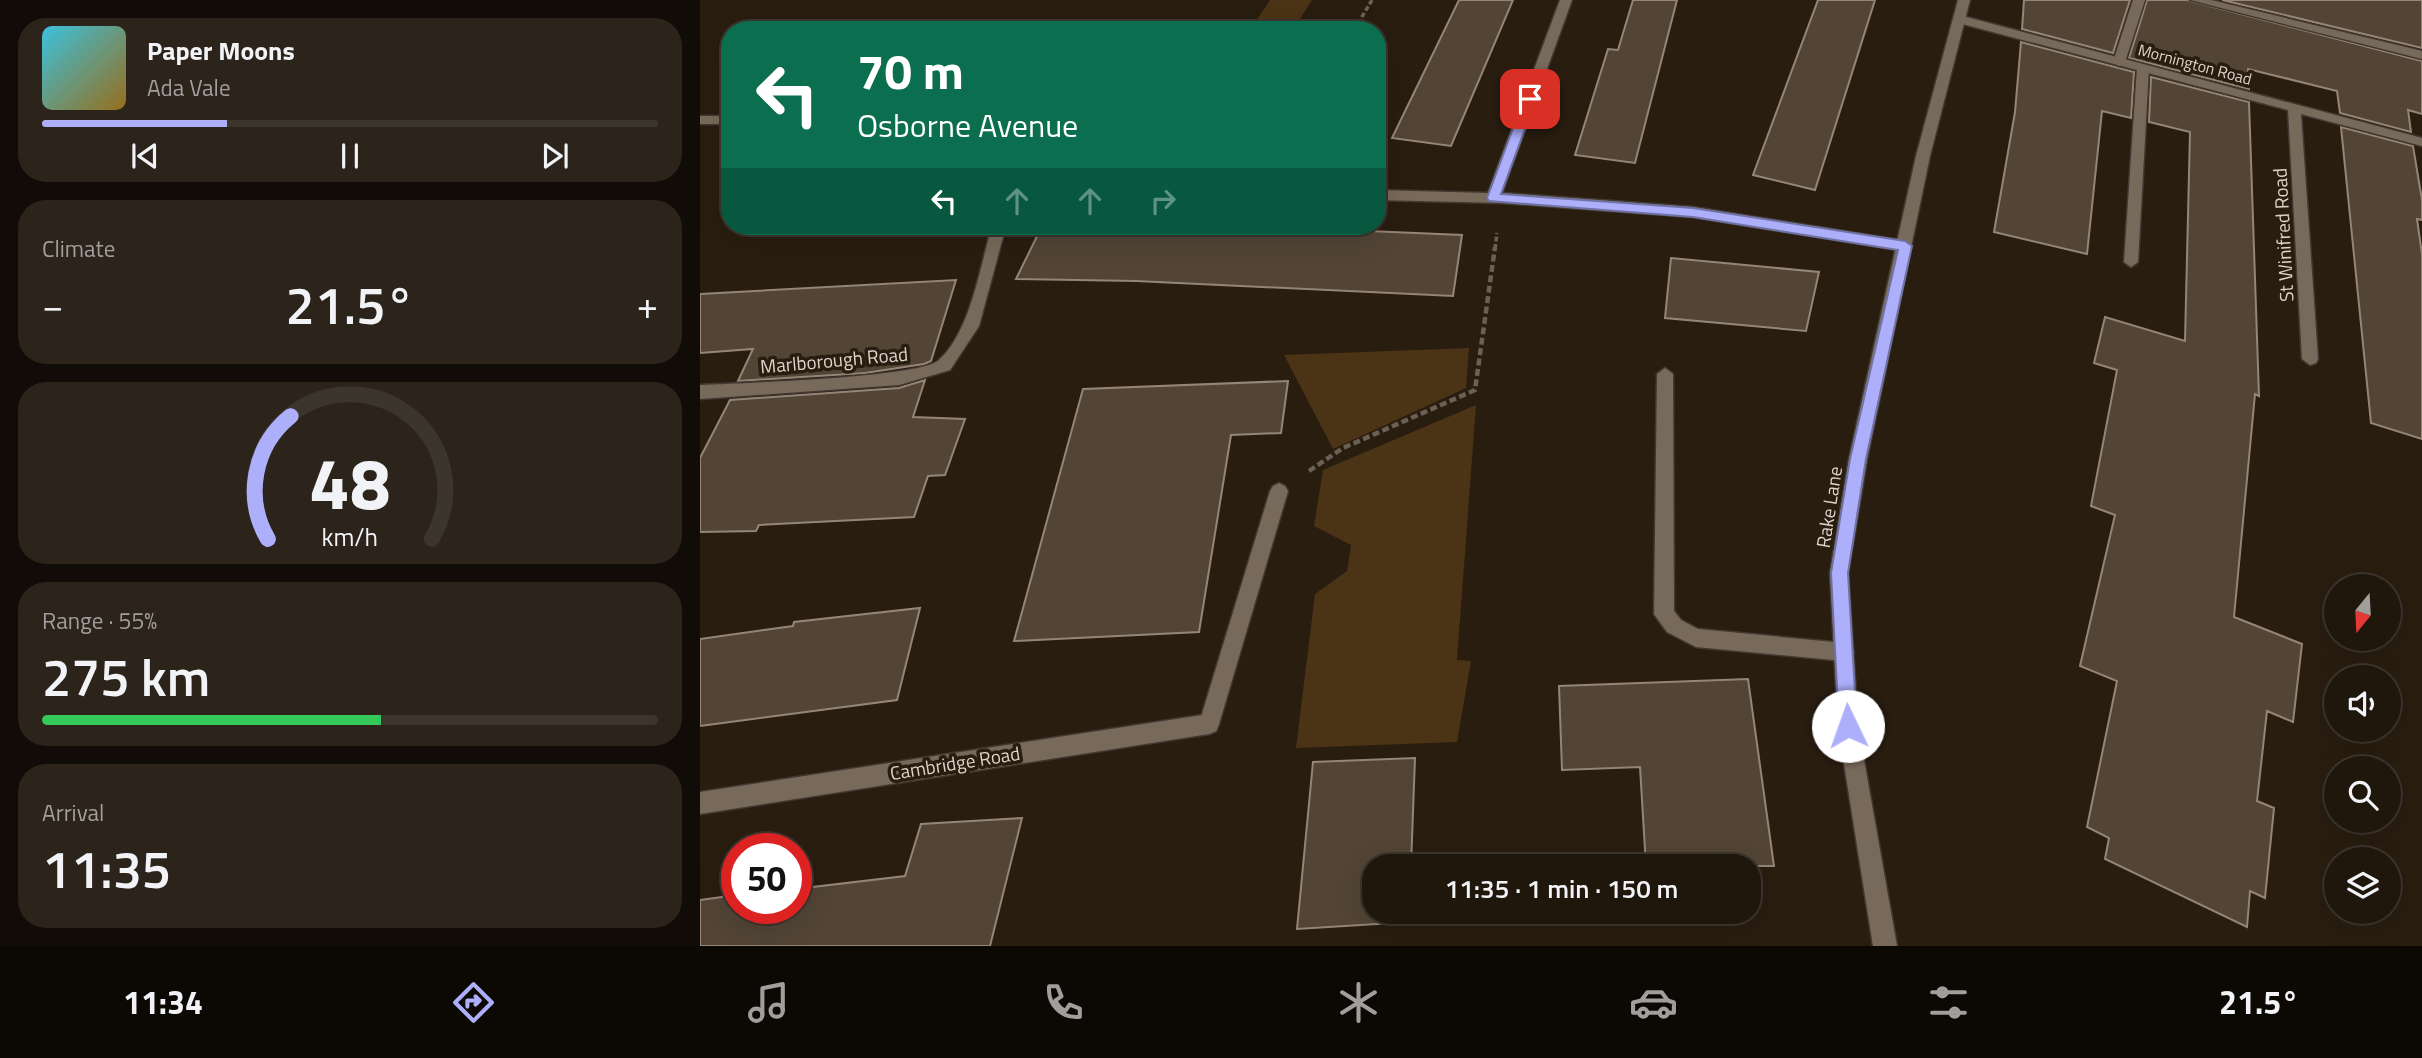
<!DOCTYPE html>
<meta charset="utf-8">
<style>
:root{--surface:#1f160c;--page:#2c231a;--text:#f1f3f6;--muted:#a19f9d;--line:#3c352d;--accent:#adaffb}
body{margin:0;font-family:"Titillium Web",sans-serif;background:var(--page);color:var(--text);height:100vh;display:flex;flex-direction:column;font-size:26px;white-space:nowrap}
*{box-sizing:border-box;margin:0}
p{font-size:23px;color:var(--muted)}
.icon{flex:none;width:38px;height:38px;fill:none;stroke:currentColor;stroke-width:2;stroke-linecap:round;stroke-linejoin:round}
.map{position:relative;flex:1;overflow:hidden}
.details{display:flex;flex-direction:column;gap:18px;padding:18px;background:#110c07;width:700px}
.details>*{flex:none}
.top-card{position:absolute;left:21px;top:21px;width:665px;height:214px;border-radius:28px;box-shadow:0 7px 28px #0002,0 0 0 2px var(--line);background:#0b6e4f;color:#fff;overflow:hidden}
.needle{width:46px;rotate:198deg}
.controls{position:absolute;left:1624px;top:574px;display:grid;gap:14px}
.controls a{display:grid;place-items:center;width:77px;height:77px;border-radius:50%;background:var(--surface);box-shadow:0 7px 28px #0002,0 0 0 2px var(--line);font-size:35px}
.speed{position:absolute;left:21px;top:833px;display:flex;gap:14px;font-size:35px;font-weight:700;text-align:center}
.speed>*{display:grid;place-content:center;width:91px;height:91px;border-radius:50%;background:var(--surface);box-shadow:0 7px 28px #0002,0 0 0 2px var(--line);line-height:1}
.speed .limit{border:10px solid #d22;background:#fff;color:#111}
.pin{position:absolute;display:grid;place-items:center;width:60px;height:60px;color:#fff;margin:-30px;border-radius:14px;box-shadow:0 4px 10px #0006}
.me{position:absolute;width:77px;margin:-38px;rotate:357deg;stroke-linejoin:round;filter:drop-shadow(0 0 5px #0008)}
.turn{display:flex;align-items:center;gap:24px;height:147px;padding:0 21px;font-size:32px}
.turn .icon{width:91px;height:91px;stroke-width:2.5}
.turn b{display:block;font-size:49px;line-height:60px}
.lanes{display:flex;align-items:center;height:66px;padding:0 21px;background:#0003;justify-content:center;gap:35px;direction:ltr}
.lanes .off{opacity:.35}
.big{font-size:52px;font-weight:600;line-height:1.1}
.details .tile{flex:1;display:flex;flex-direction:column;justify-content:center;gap:10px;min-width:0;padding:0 24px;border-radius:28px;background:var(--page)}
.details .dial{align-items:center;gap:0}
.dial svg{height:182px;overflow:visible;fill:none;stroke:var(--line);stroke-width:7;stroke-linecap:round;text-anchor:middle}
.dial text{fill:var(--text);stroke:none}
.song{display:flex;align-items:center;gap:21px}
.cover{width:84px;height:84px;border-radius:10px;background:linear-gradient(135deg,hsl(190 70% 55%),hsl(40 70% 35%))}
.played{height:7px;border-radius:4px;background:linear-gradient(90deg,var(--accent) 30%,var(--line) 30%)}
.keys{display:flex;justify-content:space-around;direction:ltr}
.heat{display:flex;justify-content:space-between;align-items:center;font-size:38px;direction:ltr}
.charge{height:10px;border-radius:5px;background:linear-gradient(90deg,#34c759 55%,var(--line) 0)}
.trip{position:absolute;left:662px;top:854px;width:399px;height:70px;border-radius:28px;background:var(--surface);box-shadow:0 7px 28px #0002,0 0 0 2px var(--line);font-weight:600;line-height:70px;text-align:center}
.dock{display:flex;height:112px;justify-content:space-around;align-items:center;background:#0c0905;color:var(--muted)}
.dock .icon{width:49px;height:49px}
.dock .active{color:var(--accent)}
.dock b{font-size:32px;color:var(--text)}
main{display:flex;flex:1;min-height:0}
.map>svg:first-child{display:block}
.green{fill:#4b3315}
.building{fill:#524536;stroke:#958576;stroke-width:2}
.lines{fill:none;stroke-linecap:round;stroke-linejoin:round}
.lane-casing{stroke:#423831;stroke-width:3}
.street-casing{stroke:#423831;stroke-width:3}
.secondary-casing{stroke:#423831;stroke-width:3}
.path-far1{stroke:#6a6054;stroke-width:3.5;stroke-dasharray:5 2.5;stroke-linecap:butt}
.path{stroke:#6a6054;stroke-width:4.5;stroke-dasharray:7 3.5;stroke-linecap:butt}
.lane{fill:#786a5a;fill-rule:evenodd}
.street{fill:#786a5a;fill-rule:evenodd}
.secondary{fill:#786a5a;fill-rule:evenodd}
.route{fill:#adaffb;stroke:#7072a3;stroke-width:2}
.labels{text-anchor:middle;stroke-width:7;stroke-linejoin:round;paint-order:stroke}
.far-street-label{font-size:16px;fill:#dcd4cb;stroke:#291d10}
.street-label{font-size:19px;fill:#dcd4cb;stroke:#291d10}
</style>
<main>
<section class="details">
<div class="tile">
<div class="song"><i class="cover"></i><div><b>Paper Moons</b><p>Ada Vale</p></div></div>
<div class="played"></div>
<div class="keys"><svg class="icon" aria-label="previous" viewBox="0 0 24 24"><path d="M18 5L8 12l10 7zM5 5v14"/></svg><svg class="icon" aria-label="pause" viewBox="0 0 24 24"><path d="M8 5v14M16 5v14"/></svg><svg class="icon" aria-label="next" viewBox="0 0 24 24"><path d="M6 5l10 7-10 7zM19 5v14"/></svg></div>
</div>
<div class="tile"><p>Climate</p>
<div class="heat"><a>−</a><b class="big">21.5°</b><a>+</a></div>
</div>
<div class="tile dial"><svg viewBox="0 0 100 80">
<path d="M14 69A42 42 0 1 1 86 69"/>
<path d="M14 69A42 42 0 0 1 24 15" stroke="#adaffb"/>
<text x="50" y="56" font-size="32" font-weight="700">48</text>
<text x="50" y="72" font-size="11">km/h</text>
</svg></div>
<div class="tile"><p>Range · 55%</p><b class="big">275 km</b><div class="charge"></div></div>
<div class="tile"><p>Arrival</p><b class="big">11:35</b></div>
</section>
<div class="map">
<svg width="1722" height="946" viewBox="0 0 1722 946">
<rect width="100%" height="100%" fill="#291d10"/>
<path class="green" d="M570 0H612L593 30H550Z
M769 348 766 388 633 449 584 355Z
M776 405 757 660 771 661 757 742 596 748 615 594 647 571 651 545 614 526 623 470Z"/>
<path class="building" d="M759 0H813L751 146 692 138Z
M933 0H977L935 163 875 155 908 49 918 50Z
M1118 0H1175L1115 190 1053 175Z
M1324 0H1430L1413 53 1322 29Z
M1447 0H1487L1722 61V114L1708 110 1711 132 1640 113 1637 91 1548 69 1549 89 1429 58Z
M1522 0H1722V48Z
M1321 42 1434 72 1431 118 1402 111 1387 254 1294 232 1315 112Z
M1451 77 1549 102 1559 396 1555 394 1534 617 1602 644 1593 722 1567 711 1557 801 1574 808 1565 898 1550 891 1547 927 1405 859 1409 838 1387 827 1417 681 1380 666 1415 515 1391 506 1417 370 1394 363 1405 317 1485 341 1490 132 1449 122Z
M1641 127 1713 146 1722 200V220L1717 219 1722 254V439L1671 423Z
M342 226H498L644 233 645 230 762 235 753 296 436 281 316 279Z
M971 258 1119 272 1106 331 965 318Z
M256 280 231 361 224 364 165 373 38 381 53 349 0 353V294Z
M225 380 213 417 265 419 245 475 228 476 214 517 59 525 56 531 0 532V458L30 400 199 388Z
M588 381 581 433 531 435 499 632 314 641 383 389Z
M220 608 197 700 0 726V639L93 626 94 622Z
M1048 679 1074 866H946L940 767 862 770 859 686Z
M715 758 711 866H674V912H709V922L597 929 613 762Z
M322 818 290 946H0V900L37 895V908H96V889L205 876 221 824Z"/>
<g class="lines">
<defs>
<path id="lane" d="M1433 0H1445L1425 62 1419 66 1413 62Z
M1490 0H1511L1722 51V59Z
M1443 64 1449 68 1438 262 1431 267 1424 262 1437 68Z
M965 368 973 374 974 611 981 620 998 629 1144 643 1151 645 1154 652 1151 659 1144 661 996 647 967 632 954 614 957 374Z
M579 483 585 486 588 491 519 724 516 731 509 734 502 731 499 724 570 491 573 486Z"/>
<path id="street" d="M860 0H872L802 193 993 207 1205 241 1212 246 1210 250 1205 251 993 217 802 203 677 200V190L788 193Z
M1259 15 1722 138V146L1601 114 1618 359 1616 363 1610 365 1602 359 1588 110 1255 22V16Z
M0 116H30V124H0Z
M292 226H306L279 326 250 370 199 385 0 399V385C38 383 220 378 239 360 271 331 280 266 292 226Z
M509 714 516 717 519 724 516 731 509 734 0 814V792Z"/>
<path id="secondary" d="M1258 0H1270L1230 156 1167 459 1148 573 1158 726 1197 946H1173L1138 726 1130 573 1149 459 1216 156Z"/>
</defs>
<use href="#lane" class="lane-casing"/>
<use href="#street" class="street-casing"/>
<use href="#secondary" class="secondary-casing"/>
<path class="path-far1" d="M654 30 672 0
M795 249 797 233"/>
<path class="path" d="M609 471 643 448 775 390 795 247"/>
<use href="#lane" class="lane"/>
<use href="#street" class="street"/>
<use href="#secondary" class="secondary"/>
</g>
<path class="route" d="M830 96 836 99 801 194 993 208 1205 241 1212 246 1166 459 1148 573 1157 726 1155 733 1148 735 1141 733 1139 726 1131 573 1150 459 1198 250 993 217 789 201 787 198 824 99Z"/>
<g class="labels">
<g class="far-street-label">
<text transform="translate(1495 64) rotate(15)" y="6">Mornington Road</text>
</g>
<g class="street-label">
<text transform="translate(1583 235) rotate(-93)" y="7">St Winifred Road</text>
<text transform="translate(134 360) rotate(-5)" y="7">Marlborough Road</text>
<text transform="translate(1129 507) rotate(-81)" y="7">Rake Lane</text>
<text transform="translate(255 763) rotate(-9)" y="7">Cambridge Road</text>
</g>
</g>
</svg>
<div class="controls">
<a><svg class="needle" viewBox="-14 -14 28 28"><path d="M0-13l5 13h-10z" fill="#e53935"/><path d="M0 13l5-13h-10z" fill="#a19f9d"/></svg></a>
<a><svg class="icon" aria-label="sound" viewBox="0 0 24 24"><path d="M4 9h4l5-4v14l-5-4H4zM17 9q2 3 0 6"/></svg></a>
<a><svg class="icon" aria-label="search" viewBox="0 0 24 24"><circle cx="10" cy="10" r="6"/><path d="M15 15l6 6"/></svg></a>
<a><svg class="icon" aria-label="layers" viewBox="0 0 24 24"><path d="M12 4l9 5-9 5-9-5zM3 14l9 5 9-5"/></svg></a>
</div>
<div class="speed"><div class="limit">50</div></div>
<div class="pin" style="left:830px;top:99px;background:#d93025"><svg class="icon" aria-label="arrive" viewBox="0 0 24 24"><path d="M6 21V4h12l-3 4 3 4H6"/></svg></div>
<svg class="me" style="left:1148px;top:726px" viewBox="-20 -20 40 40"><circle r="19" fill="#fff"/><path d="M0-13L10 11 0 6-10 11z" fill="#adaffb"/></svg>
<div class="trip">11:35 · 1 min · 150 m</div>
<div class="top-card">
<div class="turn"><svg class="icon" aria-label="left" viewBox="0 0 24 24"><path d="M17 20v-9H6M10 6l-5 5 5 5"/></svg><div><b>70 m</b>Osborne Avenue</div></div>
<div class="lanes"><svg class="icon" aria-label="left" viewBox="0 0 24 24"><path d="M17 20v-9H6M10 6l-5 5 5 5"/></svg><svg class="icon off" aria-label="ahead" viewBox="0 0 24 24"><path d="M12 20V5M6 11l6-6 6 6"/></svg><svg class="icon off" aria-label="ahead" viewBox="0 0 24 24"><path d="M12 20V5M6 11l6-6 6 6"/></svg><svg class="icon off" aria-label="right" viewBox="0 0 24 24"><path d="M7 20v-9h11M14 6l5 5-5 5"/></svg></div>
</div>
</div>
</main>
<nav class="dock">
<b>11:34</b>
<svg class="icon active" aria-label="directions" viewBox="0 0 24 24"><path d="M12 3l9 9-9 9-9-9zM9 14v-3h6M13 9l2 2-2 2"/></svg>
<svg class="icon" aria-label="music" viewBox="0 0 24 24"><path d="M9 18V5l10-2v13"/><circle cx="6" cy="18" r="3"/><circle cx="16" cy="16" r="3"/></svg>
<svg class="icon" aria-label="phone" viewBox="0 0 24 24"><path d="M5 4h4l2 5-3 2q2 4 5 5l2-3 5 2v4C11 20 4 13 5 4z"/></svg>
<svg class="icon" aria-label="climate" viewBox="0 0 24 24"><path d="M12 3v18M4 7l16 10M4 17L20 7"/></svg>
<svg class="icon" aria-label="car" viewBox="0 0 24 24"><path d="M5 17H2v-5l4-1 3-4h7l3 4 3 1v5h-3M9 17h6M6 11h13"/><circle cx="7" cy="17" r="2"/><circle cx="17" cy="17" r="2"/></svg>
<svg class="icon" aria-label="filters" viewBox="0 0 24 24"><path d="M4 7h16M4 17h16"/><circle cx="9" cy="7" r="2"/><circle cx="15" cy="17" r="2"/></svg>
<b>21.5°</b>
</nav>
